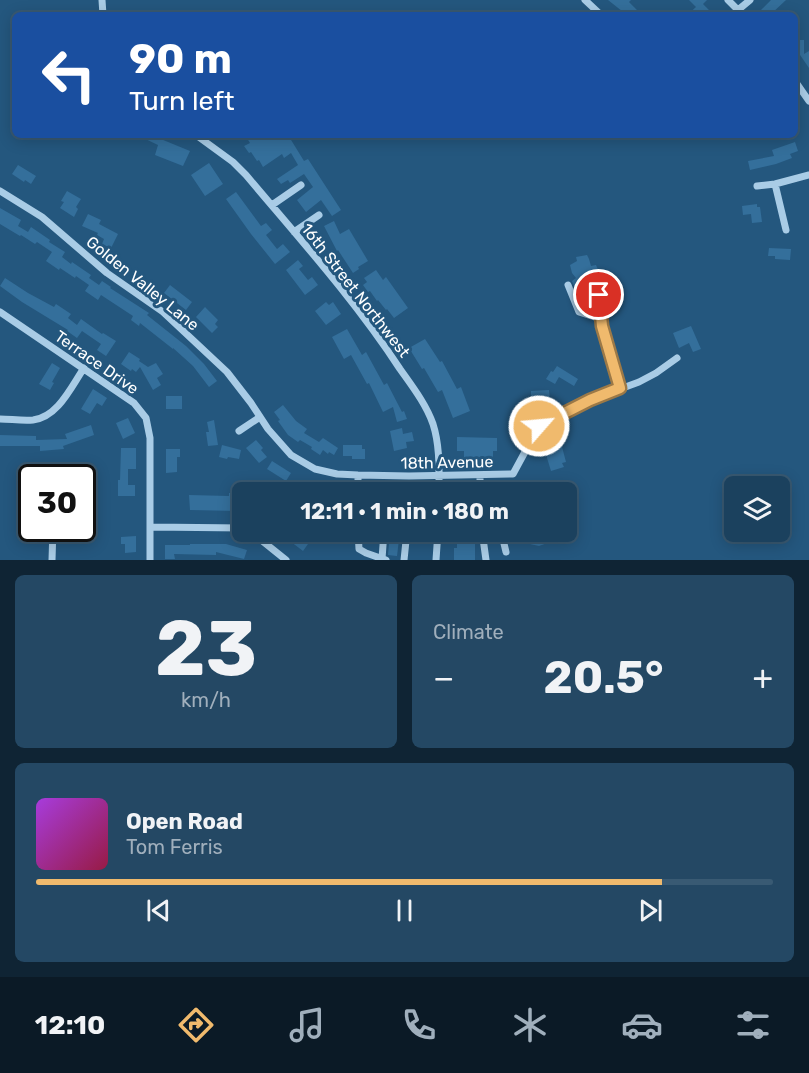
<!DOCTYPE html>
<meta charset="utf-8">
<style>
:root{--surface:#1b415e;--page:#244864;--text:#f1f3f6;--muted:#a0afbc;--line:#395a73;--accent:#f0ba6d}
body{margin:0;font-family:Rubik,sans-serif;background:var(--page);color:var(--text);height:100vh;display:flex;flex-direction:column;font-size:22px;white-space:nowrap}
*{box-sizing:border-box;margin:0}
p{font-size:20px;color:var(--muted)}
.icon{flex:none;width:33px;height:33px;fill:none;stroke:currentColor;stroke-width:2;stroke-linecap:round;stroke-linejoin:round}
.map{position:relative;height:560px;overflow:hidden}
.details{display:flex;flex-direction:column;gap:15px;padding:15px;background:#0f2434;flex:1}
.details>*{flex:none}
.top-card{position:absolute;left:12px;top:12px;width:786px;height:126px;border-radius:9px;box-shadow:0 3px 15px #0003,0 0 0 2px var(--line);background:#1a4fa0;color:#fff;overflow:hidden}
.buttons{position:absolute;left:724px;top:476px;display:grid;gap:12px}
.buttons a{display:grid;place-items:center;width:66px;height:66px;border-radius:9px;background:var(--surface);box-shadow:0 3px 15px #0003,0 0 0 2px var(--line);font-size:30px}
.speed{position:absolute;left:18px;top:464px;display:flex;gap:12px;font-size:30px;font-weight:700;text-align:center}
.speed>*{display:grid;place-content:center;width:78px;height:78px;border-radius:50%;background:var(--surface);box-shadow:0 3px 15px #0003,0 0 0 2px var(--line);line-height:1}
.speed .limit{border:3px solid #111;border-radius:9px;background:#fff;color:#111}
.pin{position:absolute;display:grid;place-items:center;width:51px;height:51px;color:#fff;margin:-26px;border:3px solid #fff;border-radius:50%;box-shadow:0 2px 6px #0007}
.me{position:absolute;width:66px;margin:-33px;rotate:63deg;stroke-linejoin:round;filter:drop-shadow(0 0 4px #0008)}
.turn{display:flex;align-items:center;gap:21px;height:126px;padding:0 18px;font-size:27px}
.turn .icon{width:78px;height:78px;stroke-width:2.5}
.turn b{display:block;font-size:42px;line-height:51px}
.big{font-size:45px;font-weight:700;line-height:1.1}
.details .tile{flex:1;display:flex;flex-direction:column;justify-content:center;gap:9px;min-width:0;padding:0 21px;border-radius:9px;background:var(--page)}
.details .dial{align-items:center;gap:0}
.dial b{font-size:78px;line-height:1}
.song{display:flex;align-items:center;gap:18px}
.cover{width:72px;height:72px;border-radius:9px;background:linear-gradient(135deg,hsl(280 70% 55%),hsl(340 70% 35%))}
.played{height:6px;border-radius:3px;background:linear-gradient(90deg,var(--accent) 85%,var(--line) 85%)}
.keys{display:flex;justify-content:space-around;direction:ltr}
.heat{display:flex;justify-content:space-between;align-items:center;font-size:33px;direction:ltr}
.details .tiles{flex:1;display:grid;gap:15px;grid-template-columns:1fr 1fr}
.tile:last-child{grid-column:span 2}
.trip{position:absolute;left:232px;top:482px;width:345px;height:60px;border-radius:9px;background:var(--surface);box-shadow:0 3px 15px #0003,0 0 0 2px var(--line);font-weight:700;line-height:60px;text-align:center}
.dock{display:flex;height:96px;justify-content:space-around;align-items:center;background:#0b1a26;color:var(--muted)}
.dock .icon{width:42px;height:42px}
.dock .on{color:var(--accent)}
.dock b{font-size:27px;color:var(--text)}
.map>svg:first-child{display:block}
.building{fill:#346f9b}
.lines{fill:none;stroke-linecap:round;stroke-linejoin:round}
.minor{stroke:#a9cce6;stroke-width:7}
.route-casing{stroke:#9c7947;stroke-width:15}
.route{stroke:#f0ba6d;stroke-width:10}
.labels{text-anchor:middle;stroke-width:6;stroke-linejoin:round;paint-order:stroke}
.street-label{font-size:16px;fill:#fff;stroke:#24577e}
</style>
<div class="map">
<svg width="809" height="560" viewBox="0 0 809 560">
<rect width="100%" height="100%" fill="#24577e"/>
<path class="building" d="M608 0H631L629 2 642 15H627Z
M689 0H707L703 4 714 15H687L696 7Z
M771 0H786L770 15H764L760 11Z
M795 40H804V54L809 51V68L798 52H795Z
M137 135H151L190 151 183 166 155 155 158 145Z
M245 135H288L304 161 308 159 341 210 332 216 321 200 306 212 297 200 313 187 304 174 290 183 288 180 281 184 277 179 298 165 291 153 284 158 282 154 263 167 259 160 257 161 251 152 249 153 244 146 250 143Z
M795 142 798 151 790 154 792 158 776 164 750 170 748 161 774 156 772 150Z
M209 163 223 184 205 196 191 175Z
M18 165 36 176 31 184 25 180 24 182 12 174Z
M67 191 81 199 76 207 78 209 74 217 60 208 64 202 61 201Z
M236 192 261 226 266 223 272 230 266 235 277 249 283 244 290 252 275 264 251 234 226 199Z
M757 204V207H760L762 222 752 223 751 214 743 215 742 206Z
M0 208 21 220 18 226 28 232 31 227 50 240 49 242 65 252 62 257 71 264 72 262 91 275 89 278 99 285 102 281 111 287 110 288 149 313 147 315 186 346 204 364 217 381 209 387 193 366 173 348V349L140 323 139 326 131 320 133 316 101 295 98 300 85 291 89 285 76 276 75 278 60 268 59 270 46 261 52 252 37 242 35 244 21 235 20 236 0 224Z
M88 214 101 220 99 224 118 234 111 248 102 244 104 239 97 235 98 233 82 226Z
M334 221 340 234 349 229 368 261 358 267 359 269 353 273 338 250 337 251 324 226Z
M769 248 791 249 790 260 775 259V256H768Z
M587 255 589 259 591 266 596 265 601 276 585 287 589 304 582 306 572 281 576 278 572 273 570 265 577 261 576 257Z
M298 260 303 266 299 269 308 280 312 277 318 285 305 295 286 270Z
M376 270 383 280 386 277 408 308 394 318 387 309 386 310 378 300 377 301 370 291 368 292 363 285 367 282 364 278Z
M5 278 28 293 54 307 56 304 71 314 68 318 77 325 81 319 102 334 103 333 116 341 106 356 97 350 101 344 82 331 77 338 67 331 68 330 22 302 0 286Z
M170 285 192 302 186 310 164 293Z
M326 302 329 305 333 302 341 314 326 325 315 311Z
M205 307 218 320 215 324 218 327 212 333 196 317Z
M691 326 701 349 693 352 689 343 679 348 673 333Z
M347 329 362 355 366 352 384 385 387 383 402 412 404 411 407 419 397 422 393 407 383 412 369 383 367 384 351 355 344 359 332 337Z
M425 339 440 362 442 361 457 389 461 387 470 411 453 418 442 390 438 392 424 368 422 369 409 348Z
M129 352 140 359 139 361 148 367 156 363 163 374 157 378 161 385 153 390 140 367 136 372 132 369 131 371 121 364Z
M52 363 60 368 52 382 54 383 50 390 39 384Z
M557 366 578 379 574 386 559 377 555 384 546 379 551 371 553 372Z
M93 389 107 398 102 406 97 403 90 414 81 409Z
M549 390 550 400 531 401V391Z
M166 396H182V409H166Z
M283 405 296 421 307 429 304 433 319 442 323 438 338 448 334 455 329 452 328 454 323 450 320 455 311 449 312 447 300 440 298 442 288 435 278 421 280 420 274 412Z
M128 418 135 433 123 439 116 423Z
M214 420 218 445 208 446 206 432H209L207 422Z
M91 425 94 435 63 446 64 449 40 451V446H0V435L36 436V440L67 439 65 434Z
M402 428 403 434 412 432 414 441 406 442 407 448 394 451 390 431Z
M457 437 497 438V451H493V458H464V451H457Z
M256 440 263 448 261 450 267 457 259 463 246 448Z
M561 443 566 462 562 463 564 467 551 471 544 448Z
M222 445 241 450 239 459 228 457 227 459 219 457Z
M343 445H362V449H365V459H352V456H343Z
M121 448H136V469H128V485H135V496H118V480H120Z
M166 449H180V457H177V472L166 473Z
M272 461 291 473 286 481 267 469Z
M229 493H238V511L190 510 189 495 229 496Z
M93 509 96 538 82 540 81 528H82V510Z
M19 510H32V517H28L29 531 20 532Z
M291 531H296L300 534 298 536 308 544 303 551 286 538Z
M390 531H400L397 556 388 555Z
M515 531H562L553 541 539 546 530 544 522 540Z
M457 533H466V538H475V560H454V548H457Z
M136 536V552L125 553V544H121V537Z
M190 544H226L247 550 244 559 216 552V555L174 554 175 559H165V545H190Z"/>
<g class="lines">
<path class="minor" d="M102 0 103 15
M585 0 601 15
M728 0 743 15
M738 10 750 0
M795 81 809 101
M196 135 233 162 246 175C299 238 355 300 400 369 412 386 426 404 433 424 440 446 439 469 439 492
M775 184 786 230
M757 186 775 184 809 175
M0 191 42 217 107 273 163 312 227 372 251 403 268 429 291 455 315 469 337 474 358 475 409 476 513 474 539 426 590 400 639 382 656 373 677 358
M272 205 301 185
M294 232 319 215
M568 285 579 312 601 319
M599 295 602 326 610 359 620 388
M0 312 134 403 146 418 150 438V560
M0 419C10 419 22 421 33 420 58 417 71 387 84 368
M239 431 260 417
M358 475V492
M480 475V492
M151 527 243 528
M250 531 286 560
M358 531 359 549 366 553 386 560
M482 531 486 560
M501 531 506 552
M382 559 384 531
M52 560 53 528
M404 560 407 531
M436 560 438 531"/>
</g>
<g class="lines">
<defs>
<path id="route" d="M539 426 590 400 620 388 602 326 599 295"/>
</defs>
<use href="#route" class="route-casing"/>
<use href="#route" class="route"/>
</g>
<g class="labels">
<g class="street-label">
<text transform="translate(143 283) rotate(39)" y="6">Golden Valley Lane</text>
<text transform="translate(356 290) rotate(52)" y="6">16th Street Northwest</text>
<text transform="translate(97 362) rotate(35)" y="6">Terrace Drive</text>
<text transform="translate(447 462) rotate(-1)" y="6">18th Avenue</text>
</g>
</g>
</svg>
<div class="buttons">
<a><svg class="icon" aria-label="layers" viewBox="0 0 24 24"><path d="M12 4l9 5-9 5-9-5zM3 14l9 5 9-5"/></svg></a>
</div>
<div class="speed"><div class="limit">30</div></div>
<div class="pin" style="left:599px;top:295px;background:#d93025"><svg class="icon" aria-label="arrive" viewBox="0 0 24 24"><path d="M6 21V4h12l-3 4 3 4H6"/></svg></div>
<svg class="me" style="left:539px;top:426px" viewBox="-20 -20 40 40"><circle r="17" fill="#f0ba6d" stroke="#fff" stroke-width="3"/><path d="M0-11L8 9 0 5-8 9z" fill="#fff"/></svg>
<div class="trip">12:11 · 1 min · 180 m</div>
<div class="top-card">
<div class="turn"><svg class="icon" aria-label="left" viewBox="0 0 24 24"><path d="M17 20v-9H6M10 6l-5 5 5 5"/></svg><div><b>90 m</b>Turn left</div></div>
</div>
</div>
<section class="details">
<div class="tiles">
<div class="tile dial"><b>23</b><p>km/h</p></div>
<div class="tile"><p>Climate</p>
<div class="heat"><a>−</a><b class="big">20.5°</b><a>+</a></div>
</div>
<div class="tile">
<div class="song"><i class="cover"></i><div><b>Open Road</b><p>Tom Ferris</p></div></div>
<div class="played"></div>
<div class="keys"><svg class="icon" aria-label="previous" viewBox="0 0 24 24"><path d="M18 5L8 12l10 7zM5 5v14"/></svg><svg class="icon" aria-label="pause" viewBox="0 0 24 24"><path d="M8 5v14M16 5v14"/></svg><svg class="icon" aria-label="next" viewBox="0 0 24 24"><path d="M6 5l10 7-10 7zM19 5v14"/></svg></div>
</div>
</div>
</section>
<nav class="dock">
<b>12:10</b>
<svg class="icon on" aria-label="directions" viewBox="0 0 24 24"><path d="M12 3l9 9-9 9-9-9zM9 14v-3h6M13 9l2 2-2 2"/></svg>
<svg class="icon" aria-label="music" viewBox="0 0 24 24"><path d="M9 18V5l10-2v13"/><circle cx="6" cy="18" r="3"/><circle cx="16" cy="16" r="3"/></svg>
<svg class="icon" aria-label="phone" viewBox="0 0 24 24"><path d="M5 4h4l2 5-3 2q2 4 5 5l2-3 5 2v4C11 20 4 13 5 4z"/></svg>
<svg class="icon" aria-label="climate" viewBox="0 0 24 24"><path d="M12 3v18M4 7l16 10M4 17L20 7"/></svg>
<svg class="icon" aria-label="car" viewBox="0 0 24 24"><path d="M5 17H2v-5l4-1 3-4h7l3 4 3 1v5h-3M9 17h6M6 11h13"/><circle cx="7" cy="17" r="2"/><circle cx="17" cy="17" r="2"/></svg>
<svg class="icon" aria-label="filters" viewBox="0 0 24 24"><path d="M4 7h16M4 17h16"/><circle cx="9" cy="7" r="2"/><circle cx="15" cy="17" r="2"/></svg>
</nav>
